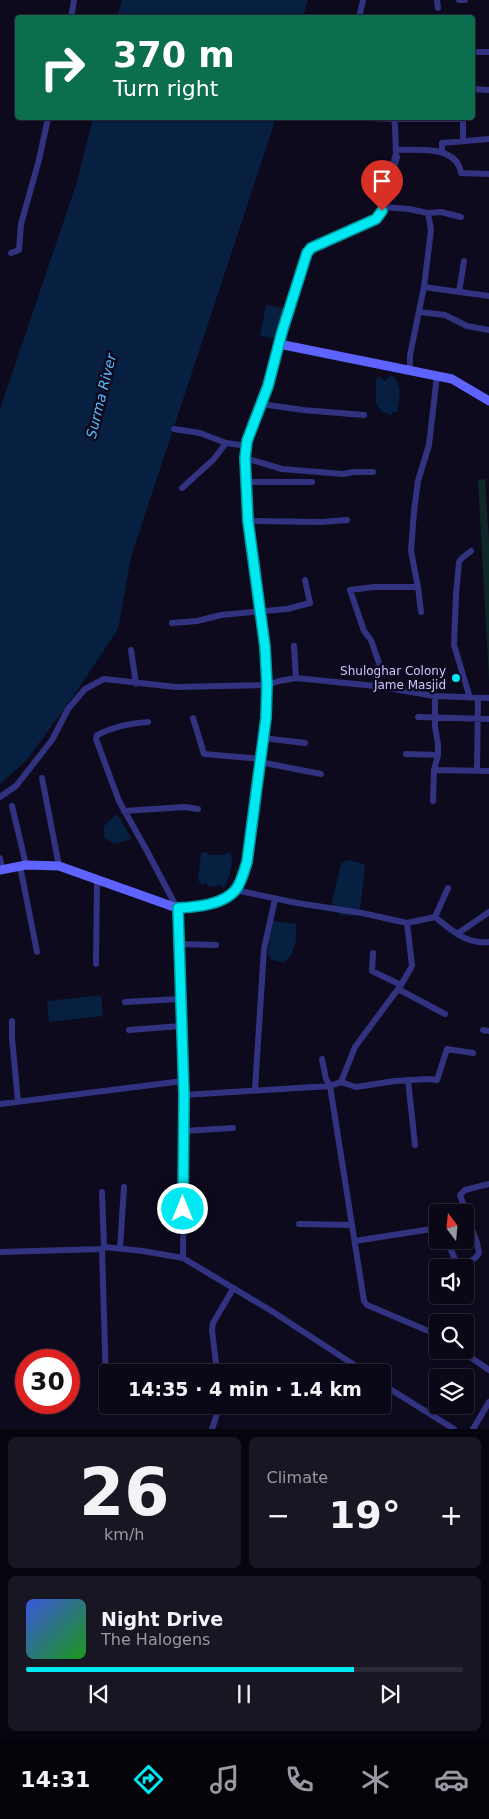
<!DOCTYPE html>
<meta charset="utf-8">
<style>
:root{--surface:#0a0816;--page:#181623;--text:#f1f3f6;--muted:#999aa1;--line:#2a2935;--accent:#00e8f2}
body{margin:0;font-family:"DejaVu Sans",sans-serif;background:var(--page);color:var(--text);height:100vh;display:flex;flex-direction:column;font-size:19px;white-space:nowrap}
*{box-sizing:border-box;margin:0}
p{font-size:16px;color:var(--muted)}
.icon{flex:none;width:28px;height:28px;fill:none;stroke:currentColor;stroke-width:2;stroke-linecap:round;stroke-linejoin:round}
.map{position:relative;height:1429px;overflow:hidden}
.drawer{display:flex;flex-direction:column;gap:8px;padding:8px;background:#06040c;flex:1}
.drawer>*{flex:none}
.top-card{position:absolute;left:15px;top:15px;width:460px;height:105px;border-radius:5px;box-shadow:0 1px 4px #0004,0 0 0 1px var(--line);background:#0b6e4f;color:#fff;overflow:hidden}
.needle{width:32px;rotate:344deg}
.controls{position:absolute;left:429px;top:1204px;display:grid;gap:10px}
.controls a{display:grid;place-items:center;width:45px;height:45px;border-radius:5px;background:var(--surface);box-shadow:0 1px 4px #0004,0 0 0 1px var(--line);font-size:25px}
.speed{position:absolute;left:15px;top:1349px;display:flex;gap:10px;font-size:25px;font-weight:700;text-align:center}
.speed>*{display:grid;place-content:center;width:65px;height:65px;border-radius:50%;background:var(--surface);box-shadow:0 1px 4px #0004,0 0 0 1px var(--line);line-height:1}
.speed .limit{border:8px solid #d22;background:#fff;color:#111}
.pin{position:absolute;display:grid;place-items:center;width:42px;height:42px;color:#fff;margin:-51px -21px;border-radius:50% 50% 50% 0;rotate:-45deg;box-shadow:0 0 5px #0007}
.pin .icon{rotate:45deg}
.me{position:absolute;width:55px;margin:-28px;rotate:0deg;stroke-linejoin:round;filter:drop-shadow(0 0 4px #0008)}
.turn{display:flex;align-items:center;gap:18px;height:105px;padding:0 15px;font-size:22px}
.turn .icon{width:65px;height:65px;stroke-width:2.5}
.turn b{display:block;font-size:35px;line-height:42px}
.big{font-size:38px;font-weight:600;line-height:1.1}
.drawer .card{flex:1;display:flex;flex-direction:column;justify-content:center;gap:8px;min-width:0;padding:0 18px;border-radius:8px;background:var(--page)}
.drawer .dial{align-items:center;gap:0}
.dial b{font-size:65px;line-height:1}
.song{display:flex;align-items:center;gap:15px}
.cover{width:60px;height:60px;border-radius:8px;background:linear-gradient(135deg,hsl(230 70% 55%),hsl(120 70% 35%))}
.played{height:5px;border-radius:2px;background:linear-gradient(90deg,var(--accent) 75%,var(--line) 75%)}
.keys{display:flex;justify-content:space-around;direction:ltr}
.heat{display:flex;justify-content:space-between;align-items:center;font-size:28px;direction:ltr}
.drawer .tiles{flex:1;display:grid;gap:8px;grid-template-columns:1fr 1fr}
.card:last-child{grid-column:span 2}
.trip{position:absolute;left:99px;top:1364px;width:292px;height:50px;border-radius:5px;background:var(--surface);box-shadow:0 1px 4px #0004,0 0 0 1px var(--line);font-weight:600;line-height:50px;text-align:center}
.menu{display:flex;height:80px;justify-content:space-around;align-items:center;background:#040309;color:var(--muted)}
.menu .icon{width:35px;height:35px}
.menu .selected{color:var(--accent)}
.menu b{font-size:22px;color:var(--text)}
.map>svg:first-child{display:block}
.green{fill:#0d2826}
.water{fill:#071f40}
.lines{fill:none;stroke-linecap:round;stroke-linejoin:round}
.minor{stroke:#323380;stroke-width:6}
.tertiary{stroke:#323380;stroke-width:8}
.secondary{stroke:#5e63ff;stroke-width:9}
.route-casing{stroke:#00979d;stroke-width:12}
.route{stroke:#00e8f2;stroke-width:9}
.poi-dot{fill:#00e8f2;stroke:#0d0a1e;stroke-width:2}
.labels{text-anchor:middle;stroke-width:5;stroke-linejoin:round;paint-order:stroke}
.poi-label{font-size:12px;fill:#cac7ff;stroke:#0d0a1e;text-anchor:end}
.water-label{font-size:14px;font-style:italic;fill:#55baff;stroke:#0d0a1e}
</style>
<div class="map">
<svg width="489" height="1429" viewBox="0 0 489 1429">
<rect width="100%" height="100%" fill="#0d0a1e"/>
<path class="green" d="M485 479 489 540V680L478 480Z"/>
<path class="water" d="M122 0H308L303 17H117Z
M93 118H276L131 557 118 629 75 694 26 761 0 784V409L76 185Z
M266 305 284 308 278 339 260 336Z
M392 375C404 386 399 398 397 412H393L392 415 382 412 376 403V379L379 376 385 381Z
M117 814 132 839 114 844 104 837V826Z
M207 852 210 855H222L230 852C235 864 229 877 224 888L219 885 214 887 208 886 205 883 202 885 198 880 201 853Z
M349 860 364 864 365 869 360 909 353 916 340 915 332 903 341 863Z
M272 921 296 924C297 939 296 954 283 963L271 959 268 954Z
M101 995 103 1016 49 1022 47 1001Z"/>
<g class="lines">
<path class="minor" d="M437 0 438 8
M459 0H465
M71 18 74 0
M359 18 363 0
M472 52H489
M472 89 489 90
M365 118 394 119 395 126 396 154
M463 118V141
M394 119H463
M396 150C417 150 457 145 461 173L489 174
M442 151V143L489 139
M383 207 409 209 428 213 441 212 461 217
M11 253 19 250 21 224 39 160 48 118
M424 287 431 230 428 213
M459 292 464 261
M420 312 445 315 467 326 489 330
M410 369V355L424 287 489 296
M261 404 303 410 364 415
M174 429 200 433 226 443 247 446
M245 458 282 469 343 474 354 472H373
M247 482H312
M182 488 214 459 226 443
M248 521 321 522 347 520
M421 612 418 587 411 551 414 511 418 481 429 445 437 375
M172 623 197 621 221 615 287 609 310 603 305 580
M294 646 296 678
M131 650 136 684
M375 686 379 663 371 640 364 631 350 590 374 587H418
M470 698 454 645 456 594 459 562 462 558 471 551
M418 717 489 719
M193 718 204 754 261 759
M148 722C130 723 113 727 97 735L96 739 119 801 147 851 177 908 184 1095 183 1258
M263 738 305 743
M406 754 438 755
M260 762 321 774
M434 770 489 771
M477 771 478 698
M42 778 59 866
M0 797 16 786 52 740 68 709 85 689 104 679 176 687 267 685 279 681 296 678 375 686 435 696 489 698
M433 801 434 770 438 755V744L435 727V696
M12 806 26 865
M124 811 185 807 198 809
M0 858 2 870
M20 866 37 952
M235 890 297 903 362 913 407 923 435 917 448 888
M435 917C451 930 467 945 489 942
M457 934 489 912
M179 944 216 945
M373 953 372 971 401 985
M96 964 97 880
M398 989 445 1014
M125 1002 180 999
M12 1021V1038L18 1102
M129 1030 181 1026
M483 1030 489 1031
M322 1059 326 1079 330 1086 364 1301 367 1305 438 1335
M408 1080 415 1145
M341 1082 355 1047 401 985 412 966 407 923
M255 1089 264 949 275 899
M184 1095 330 1086 341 1082 356 1087 395 1081 428 1079 437 1080 447 1049 473 1053
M0 1104 183 1081
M184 1131 233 1128
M102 1192 104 1247
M299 1224 352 1225
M447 1240 456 1262C465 1264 475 1261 479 1253L477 1243 460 1195 465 1190 489 1184
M355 1241 438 1228
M120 1248 124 1187
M102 1249 106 1383
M0 1252 102 1249 104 1247 143 1251 183 1258 270 1310 365 1372
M460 1350 489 1370
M217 1372 212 1330 213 1323 233 1289
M382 1384 454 1429
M212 1429 220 1405
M473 1429 489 1402"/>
<path class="tertiary" d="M279 344 307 253 311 248 376 219 381 211 396 157"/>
<path class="secondary" d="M0 870 26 865 59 866 177 908C196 907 225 905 237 888 242 880 244 871 247 862L266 718 267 685 265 647 248 521 245 458 247 441 268 386 279 344 452 379 489 401"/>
</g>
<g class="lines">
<defs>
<path id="route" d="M183 1209 184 1095 178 908C196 907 225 905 237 888 242 880 244 871 247 862L266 718 267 685 265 647 248 521 245 458 247 441 268 386 282 332 307 253 311 248 376 219 382 211"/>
</defs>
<use href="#route" class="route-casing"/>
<use href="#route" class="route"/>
</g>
<circle class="poi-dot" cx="456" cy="678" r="5"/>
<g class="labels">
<g class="poi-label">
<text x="446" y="675">Shuloghar Colony<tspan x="446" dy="14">Jame Masjid</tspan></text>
</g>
<g class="water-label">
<text transform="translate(101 396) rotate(-76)" y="5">Surma River</text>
</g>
</g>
</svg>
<div class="controls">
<a><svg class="needle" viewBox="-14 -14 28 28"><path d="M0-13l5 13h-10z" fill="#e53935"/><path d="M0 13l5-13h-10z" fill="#999aa1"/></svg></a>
<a><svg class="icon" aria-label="sound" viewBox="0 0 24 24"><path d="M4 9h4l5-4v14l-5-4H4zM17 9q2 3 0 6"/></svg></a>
<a><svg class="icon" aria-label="search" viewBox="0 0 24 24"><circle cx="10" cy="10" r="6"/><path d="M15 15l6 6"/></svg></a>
<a><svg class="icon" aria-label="layers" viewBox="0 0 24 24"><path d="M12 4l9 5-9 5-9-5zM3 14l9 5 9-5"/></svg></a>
</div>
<div class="speed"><div class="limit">30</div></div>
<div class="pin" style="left:382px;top:211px;background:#d93025"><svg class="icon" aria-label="arrive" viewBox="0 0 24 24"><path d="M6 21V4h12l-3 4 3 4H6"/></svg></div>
<svg class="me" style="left:183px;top:1209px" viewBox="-20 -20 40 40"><circle r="17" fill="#00e8f2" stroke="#fff" stroke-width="3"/><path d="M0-11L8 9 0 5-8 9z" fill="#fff"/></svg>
<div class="trip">14:35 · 4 min · 1.4 km</div>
<div class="top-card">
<div class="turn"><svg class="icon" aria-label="right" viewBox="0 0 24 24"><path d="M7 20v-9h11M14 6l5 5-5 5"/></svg><div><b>370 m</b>Turn right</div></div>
</div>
</div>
<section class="drawer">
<div class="tiles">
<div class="card dial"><b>26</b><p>km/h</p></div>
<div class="card"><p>Climate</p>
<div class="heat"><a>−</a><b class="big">19°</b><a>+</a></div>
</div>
<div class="card">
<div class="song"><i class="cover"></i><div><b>Night Drive</b><p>The Halogens</p></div></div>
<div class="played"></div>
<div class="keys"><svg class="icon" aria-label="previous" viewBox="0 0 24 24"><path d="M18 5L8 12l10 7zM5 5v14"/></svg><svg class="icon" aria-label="pause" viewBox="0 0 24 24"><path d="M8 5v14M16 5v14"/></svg><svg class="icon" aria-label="next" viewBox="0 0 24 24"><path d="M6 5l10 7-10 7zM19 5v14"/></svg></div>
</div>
</div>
</section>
<nav class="menu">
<b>14:31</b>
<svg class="icon selected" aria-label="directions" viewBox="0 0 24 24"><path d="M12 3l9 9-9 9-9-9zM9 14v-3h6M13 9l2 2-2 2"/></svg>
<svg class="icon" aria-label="music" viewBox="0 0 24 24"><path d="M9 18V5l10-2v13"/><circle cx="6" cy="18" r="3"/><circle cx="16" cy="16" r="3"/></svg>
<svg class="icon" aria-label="phone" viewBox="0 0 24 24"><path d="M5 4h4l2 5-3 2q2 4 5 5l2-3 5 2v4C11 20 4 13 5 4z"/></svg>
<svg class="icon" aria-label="climate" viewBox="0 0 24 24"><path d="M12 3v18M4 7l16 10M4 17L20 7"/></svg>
<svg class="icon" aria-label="car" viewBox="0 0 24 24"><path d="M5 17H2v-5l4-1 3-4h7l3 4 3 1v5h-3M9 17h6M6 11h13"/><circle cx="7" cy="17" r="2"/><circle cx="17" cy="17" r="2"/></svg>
</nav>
